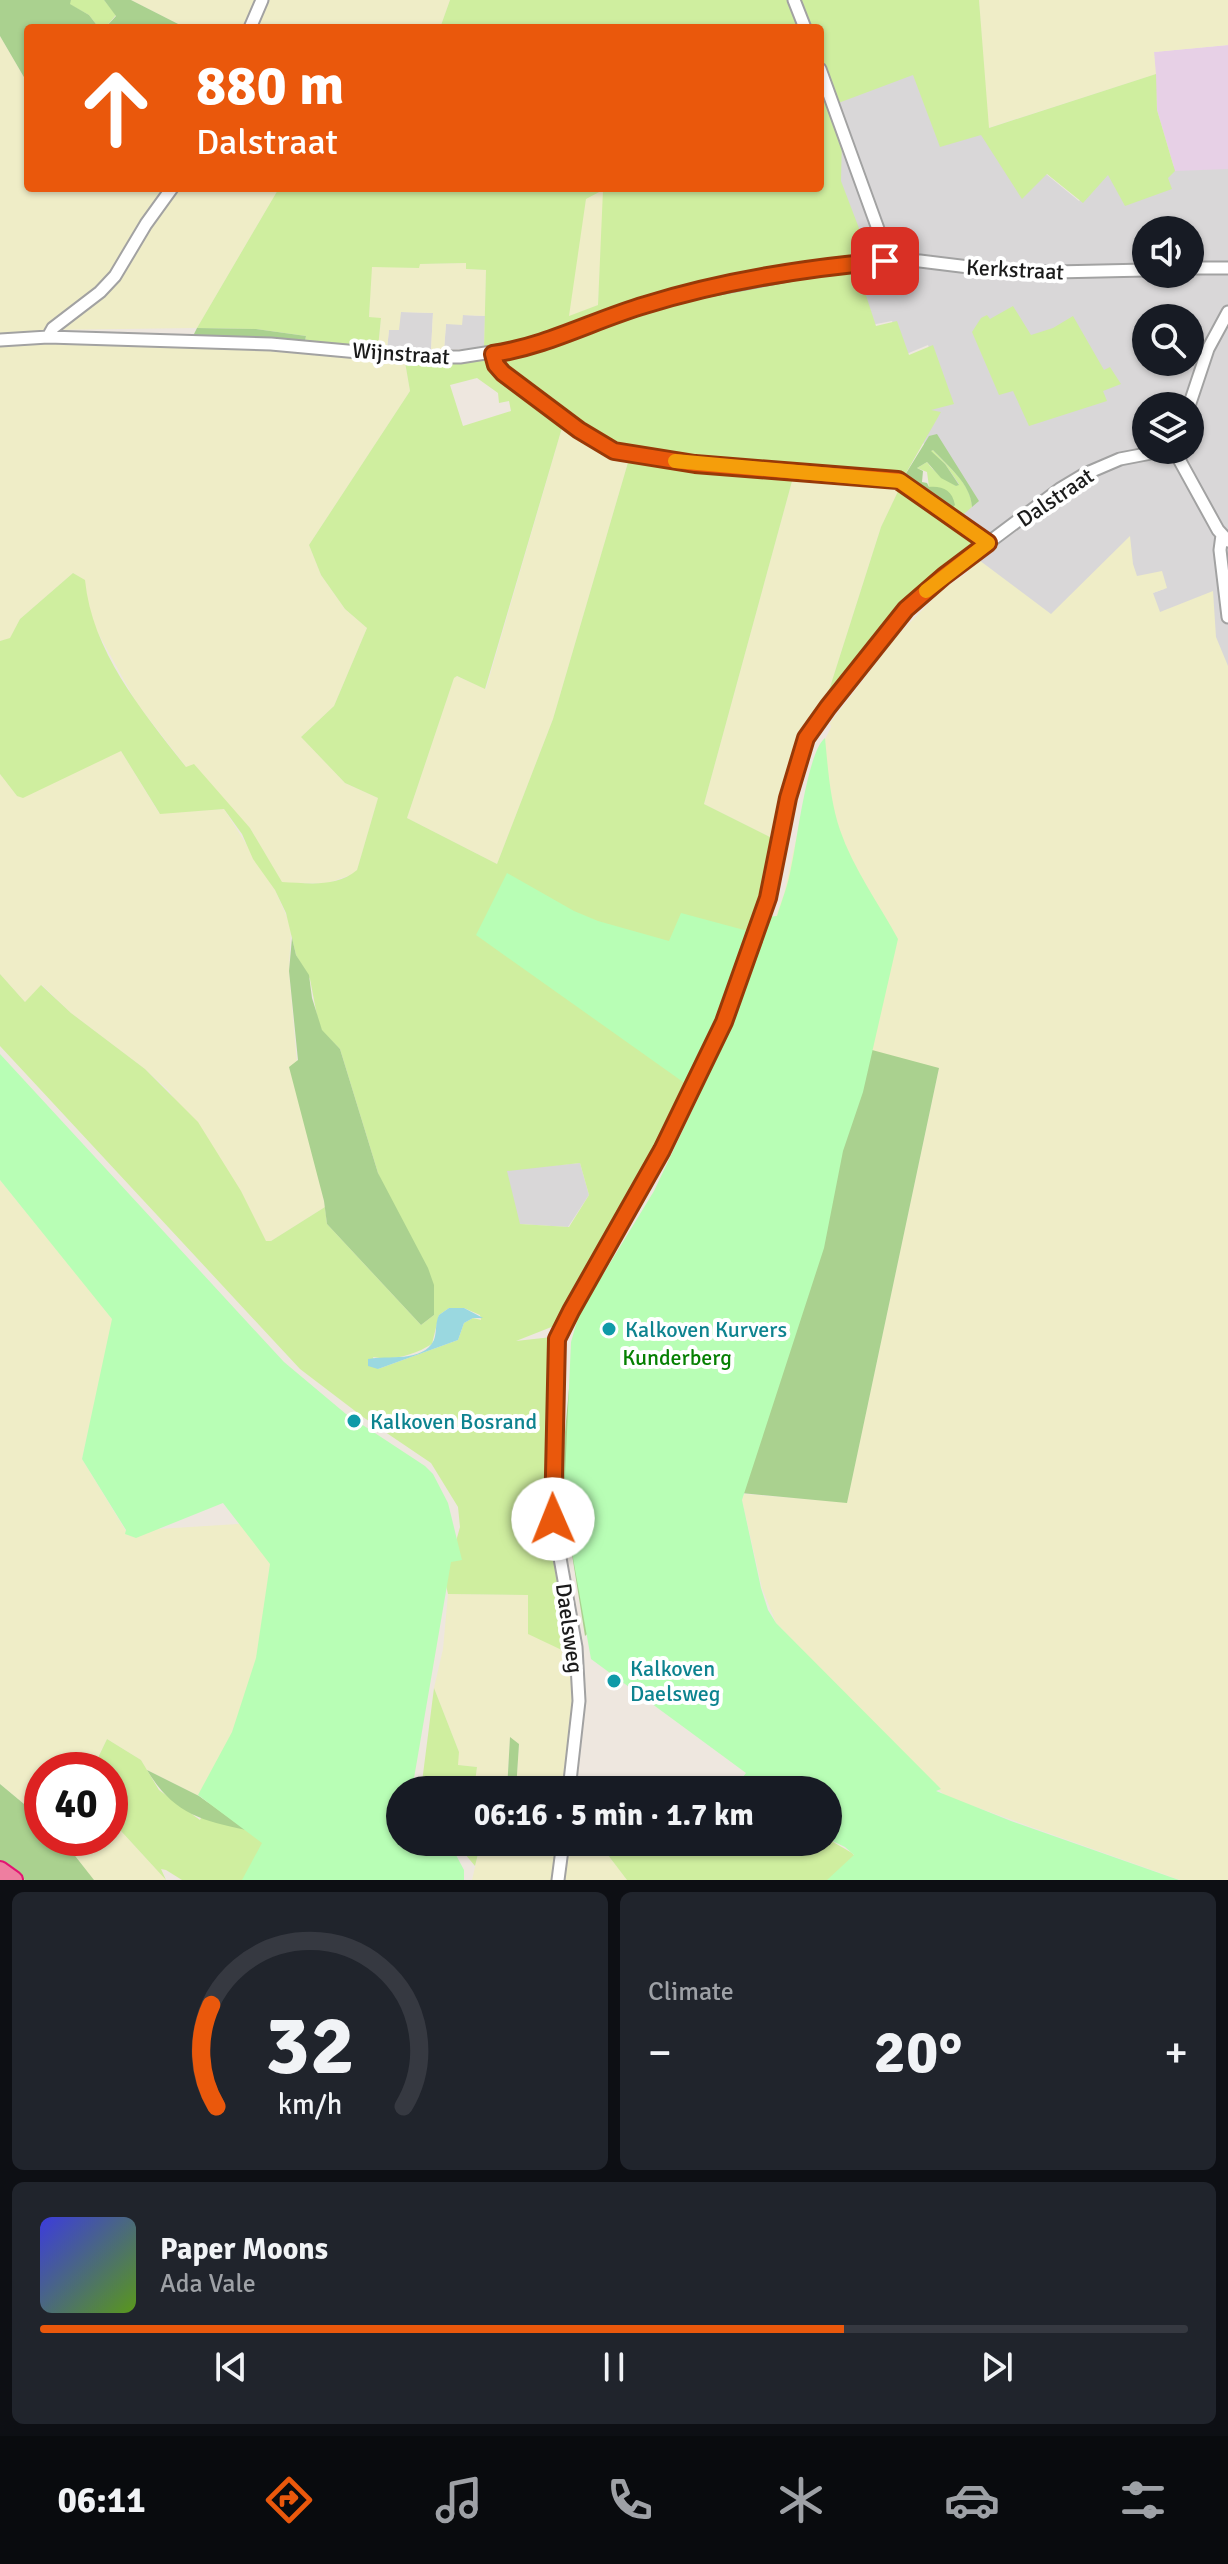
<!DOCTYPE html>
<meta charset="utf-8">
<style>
:root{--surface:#171b24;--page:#20242c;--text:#f1f3f6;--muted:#9ea1a6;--line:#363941;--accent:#ea580c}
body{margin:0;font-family:Signika,sans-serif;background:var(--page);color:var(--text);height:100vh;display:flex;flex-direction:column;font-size:30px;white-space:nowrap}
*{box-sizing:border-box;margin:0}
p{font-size:26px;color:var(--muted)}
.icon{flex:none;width:44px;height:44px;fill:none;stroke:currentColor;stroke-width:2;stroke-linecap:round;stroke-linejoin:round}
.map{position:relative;height:1880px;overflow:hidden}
.details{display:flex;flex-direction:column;gap:12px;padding:12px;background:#0d0f14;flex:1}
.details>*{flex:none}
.hud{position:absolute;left:24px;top:24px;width:800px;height:168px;border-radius:8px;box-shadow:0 2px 6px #0004;background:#ea580c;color:#fff;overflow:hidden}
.fabs{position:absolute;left:1132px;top:216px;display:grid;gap:16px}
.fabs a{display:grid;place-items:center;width:72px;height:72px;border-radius:50%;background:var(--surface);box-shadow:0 2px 6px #0004;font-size:40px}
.speed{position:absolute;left:24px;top:1752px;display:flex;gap:16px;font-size:40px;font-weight:700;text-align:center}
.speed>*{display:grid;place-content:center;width:104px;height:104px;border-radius:50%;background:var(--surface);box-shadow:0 2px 6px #0004;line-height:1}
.speed .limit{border:12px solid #d22;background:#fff;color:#111}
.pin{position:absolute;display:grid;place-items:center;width:68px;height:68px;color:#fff;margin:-34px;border-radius:16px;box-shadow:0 4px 12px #0006}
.me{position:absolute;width:88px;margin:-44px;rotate:359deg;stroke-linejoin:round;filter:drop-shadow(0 0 6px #0008)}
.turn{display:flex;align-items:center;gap:28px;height:168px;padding:0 40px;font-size:36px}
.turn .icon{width:104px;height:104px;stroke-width:2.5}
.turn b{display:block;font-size:56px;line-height:68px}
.big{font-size:60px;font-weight:800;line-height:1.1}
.details .widget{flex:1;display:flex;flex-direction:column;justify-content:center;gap:12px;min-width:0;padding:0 28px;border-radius:12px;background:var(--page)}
.details .dial{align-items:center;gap:0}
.dial svg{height:208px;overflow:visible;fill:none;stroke:var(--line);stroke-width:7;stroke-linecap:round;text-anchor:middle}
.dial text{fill:var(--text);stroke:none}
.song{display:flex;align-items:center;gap:24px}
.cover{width:96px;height:96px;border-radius:12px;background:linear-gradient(135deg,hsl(240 70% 55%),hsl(90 70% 35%))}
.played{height:8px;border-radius:4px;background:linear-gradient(90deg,var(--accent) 70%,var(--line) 70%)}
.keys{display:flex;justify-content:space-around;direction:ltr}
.heat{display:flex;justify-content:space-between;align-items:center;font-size:44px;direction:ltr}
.details .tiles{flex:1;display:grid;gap:12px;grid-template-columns:1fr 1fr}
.widget:last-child{grid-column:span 2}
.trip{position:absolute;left:386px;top:1776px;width:456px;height:80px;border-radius:40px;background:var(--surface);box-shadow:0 2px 6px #0004;font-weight:800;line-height:80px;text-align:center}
.menu{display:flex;height:128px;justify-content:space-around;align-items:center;background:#090b0e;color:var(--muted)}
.menu .icon{width:56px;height:56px}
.menu .current{color:var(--accent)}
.menu b{font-size:36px;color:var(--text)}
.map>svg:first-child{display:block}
.residential{fill:#d9d7d8;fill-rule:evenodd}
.industrial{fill:#e7d0e6}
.farmland{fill:#efedc7}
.grass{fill:#cfee9f;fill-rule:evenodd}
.forest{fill:#aad18f}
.park{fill:#b8feb5}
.water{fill:#9ad8e0}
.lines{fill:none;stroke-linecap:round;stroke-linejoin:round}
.minor-casing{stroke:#a2a2a2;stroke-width:15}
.highway-casing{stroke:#e31473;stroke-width:20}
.minor{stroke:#fff;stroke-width:11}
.highway{stroke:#ee7ea0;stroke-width:16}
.route-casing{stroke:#983908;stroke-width:20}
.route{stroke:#ea580c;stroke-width:14}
.slow{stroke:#f59e0b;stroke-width:14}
.culture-dot{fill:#0f9aa8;stroke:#fff;stroke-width:3}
.labels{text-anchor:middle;stroke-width:8;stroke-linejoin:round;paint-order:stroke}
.street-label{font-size:22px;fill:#1b1b1b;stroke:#fff}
.culture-label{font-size:22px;fill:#0d838f;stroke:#fff;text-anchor:start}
.park-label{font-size:22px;fill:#068002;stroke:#fff}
</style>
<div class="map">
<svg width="1228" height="1880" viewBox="0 0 1228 1880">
<rect width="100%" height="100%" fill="#eee7df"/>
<path class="residential" d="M921 65 985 124 1079 201 1110 171 1228 162V675L1157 614 1150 594 1164 589 1159 572 1040 629 957 562 952 519 920 434 923 411 949 403 928 345 904 355 892 321 871 325 850 263 855 251 836 179 841 176 820 117V106ZM1146 230H1190V274H1146ZM1146 318H1190V362H1146ZM1146 406H1190V450H1146Z
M401 312 433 313 431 350 387 349 389 330Z
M462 315 485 316 484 348 444 350 446 324Z
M580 1163 589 1195 568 1227 519 1224 506 1170Z"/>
<path class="industrial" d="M1228 45V169L1175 171 1157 110 1154 52Z"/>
<path class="farmland" d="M131 0H450L440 28H186Z
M979 0H1228V45L1154 52 1156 74 988 128Z
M0 36 28 84V188H279L197 328 45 330 0 334Z
M604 189 598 305 568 317 586 198Z
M467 263 466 269 486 270 485 316 463 315 462 325 446 324 444 350H431L433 313 401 312 399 330H389L387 349 378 348 381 319 369 317 371 266 419 268V264Z
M32 342 267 349 405 362 410 391 309 545 321 575 345 609 367 628 334 706 301 737 345 783 378 798 357 870 353 874 328 883H282L250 828 187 768 136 702 97 631 87 605 84 580 73 573 20 619 10 639 0 641V344Z
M564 421 629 459 553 719 497 864 407 818 454 678 456 676 486 689Z
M794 474 901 485 881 527 823 709 805 737 778 841 704 804Z
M1130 536 1133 564 1137 576 1162 571 1167 588 1153 593 1160 612 1213 591 1216 637 1228 666V1880H1180L945 1796 776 1623 762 1588 742 1500 744 1494 847 1502 939 1068 724 1052 784 894 812 766 831 727 830 723 897 636 942 590 967 573 975 557 1051 614Z
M117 750 121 751 159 813 224 809 275 890 291 926 289 971 297 1063 325 1207 271 1241H266L263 1237 169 1091 145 1069 71 1013 42 985 25 1002 0 974V774L17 796Z
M0 1180 113 1319 82 1459 126 1531 254 1523 286 1566 289 1653 199 1796 147 1770 141 1760 107 1739 91 1770H42V1819L0 1784Z
M448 1594 529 1595 572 1652 575 1726H570L562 1790H516L519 1744 510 1738 507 1790H474L477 1767 457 1765 459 1752 434 1688 443 1649Z
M110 1819 166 1880H94L91 1877 61 1838H110Z
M481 1842H556L552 1880H472Z
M568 1842H598L627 1880H564Z"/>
<path class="grass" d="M71 0H104L116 15 105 28H99L89 15 69 4Z
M450 0H792L803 28H440Z
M796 0H979L989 128 1156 74 1157 110 1175 171 1168 178 1172 189 1125 206 1108 175 1083 203 1047 174 1022 199 981 135 940 147 913 75 833 105 820 63V28H807Z
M820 75 842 135 841 181 865 244 860 252 822 262 763 271 663 294 505 347 484 348 486 270 466 269V263L420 264 419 268 372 267 369 317 381 318 378 348 305 341 306 336 256 329 197 328 279 188H820ZM603 190 598 305 569 316 586 199Z
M856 265 876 326 897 321 909 355 933 345 954 404 931 410 941 412 902 480 634 453 607 443 506 372 501 360 505 356C562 344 614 320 669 304 731 287 795 282 856 265Z
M1013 306 1031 335 1053 328 1073 316 1104 370 1110 367 1121 384 1103 391 1107 401 1029 426 1013 391 999 395 972 332 981 318 987 315 990 319Z
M485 359 505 379 564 421 485 689 457 676 454 678 407 818 497 864 553 719 629 459 794 474 704 804 778 841 759 917 711 1038 654 1158 608 1241 600 1272 583 1300 566 1306 554 1326 516 1341 552 1337 549 1514 559 1584 572 1652H566L528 1634V1595L448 1594 445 1581 460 1527 458 1507 431 1463 363 1417 300 1369 0 1046V974L25 1002 41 985 71 1013 145 1069 198 1122 241 1191 266 1241H271L325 1207 327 1224 421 1325 434 1315 378 1173 340 1049 322 1031 318 1021 310 979 296 955 286 913 275 890 253 859 242 834 224 809 160 814 121 751 23 798 17 796 0 774V641L10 638 20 619 73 573 85 580C92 652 143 712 186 767L194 764 250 828 282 882C307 883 336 888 357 870L378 798 345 783 301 737 334 706 367 628 345 609 321 575 309 545 410 391 405 362 429 364ZM477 378 498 393 499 403 509 401 511 411 463 426 450 385ZM580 1163 589 1195 569 1227 520 1224 507 1171ZM449 1308H464L480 1315 481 1320 473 1318 464 1323 458 1340 378 1369 373 1357C394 1361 414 1355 432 1344L439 1315Z
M933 450C948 467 971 483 972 507L958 519 929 487 927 472 917 468 927 462C933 472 946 479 956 486L959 484 945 464 930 451Z
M901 485 978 537 979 544 940 574 823 709 881 527Z
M434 1688 459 1752 458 1765 477 1767 474 1790H421Z
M242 1731 271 1880H182L166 1870 161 1869 166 1880 110 1819V1770H92L107 1739 141 1760 159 1790 200 1820Z
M828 1839 852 1853 876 1880H627L598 1842H828Z
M455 1842H481L475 1866Z"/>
<path class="forest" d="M0 0H71L70 4 89 15 99 28H28V84L0 36Z
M104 0H131L186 28H105L116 16Z
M197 328 256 329 306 336 305 341 193 336Z
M937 434 979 501 972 507C971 484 948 466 933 450L931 451 945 464 959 485 956 486 941 478 927 462 917 468 923 471 922 482 927 483 929 487C943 486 952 490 955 505L949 512 902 480 929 436Z
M292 938 296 955 309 975 312 998 322 1030 340 1049 378 1173 428 1268 434 1285V1315L421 1325 327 1224 324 1201 289 1067 298 1060 289 971Z
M846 1043 939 1068 847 1503 741 1493 585 1636 563 1498 561 1475 569 1389 607 1271 644 1209Z
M510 1737 519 1744 516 1790H507Z
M147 1770 199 1796 246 1830C199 1820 173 1813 147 1770Z
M0 1784 42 1819V1838H61L94 1880H25L0 1863Z"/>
<path class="park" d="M825 738C828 769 830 800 840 830 853 868 879 904 898 939L863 1092 843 1151 824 1248 742 1500 761 1588 768 1610 776 1623 941 1789 936 1791 1011 1821 1179 1880H827L854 1855 845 1847 828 1839V1790H744L737 1785 746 1773 591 1659 573 1558 565 1477 571 1342 579 1314 654 1191 700 1094 476 935 507 873 574 911 598 921 669 941 681 913 759 934 766 917 777 916C782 900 788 885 791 868 797 843 807 752 825 738Z
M0 1054 284 1362 346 1414 425 1466 433 1474 448 1503 462 1560 451 1562 412 1790H400V1842H449L464 1870V1880H242L262 1843 198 1795 232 1732 256 1658 270 1564 223 1503 136 1538 125 1534 126 1530 82 1459 112 1319 0 1180Z"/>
<path class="water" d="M449 1308H464L483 1318H473L464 1323 458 1340 378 1369 368 1366V1359C387 1355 423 1363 434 1340 437 1332 435 1323 439 1315Z"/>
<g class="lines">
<defs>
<path id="minor" d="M794 0 805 28
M250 28 262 0
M820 69 886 251 885 261
M1190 268H1228
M48 337 53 328 100 292 115 276 146 224 172 188
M0 340 48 337 271 344 413 357H460L530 346 642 305 682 295 841 265 885 261H920L985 269 1055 272 1146 270
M493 354 500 371 579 430 614 451 635 456 719 466 900 481 988 543
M1189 406 1208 349 1228 312
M1177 450 1180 461 1218 530 1228 541
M1222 535 1220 550 1228 617
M569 1790 579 1701 576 1647 553 1519V1430L557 1339 571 1311 662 1150 724 1022 768 898 788 798 806 738 828 707 906 609 944 576 1060 489 1085 474 1120 459 1167 450
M558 1880 563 1842"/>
<path id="highway" d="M0 1870 14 1880"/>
</defs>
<use href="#minor" class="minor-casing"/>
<use href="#highway" class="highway-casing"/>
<use href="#minor" class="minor"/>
<use href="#highway" class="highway"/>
</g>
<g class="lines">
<defs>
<path id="route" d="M553 1519 557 1339 571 1311 662 1150 724 1022 768 898 788 798 806 738 828 707 906 609 944 576 988 543 898 480 695 464 614 451 579 430 503 373 496 365 493 354C547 346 594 320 645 305 722 281 805 268 885 261"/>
</defs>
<use href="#route" class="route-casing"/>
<use href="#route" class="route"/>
<path class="slow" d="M675 461 900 481 988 543 926 591"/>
</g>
<g class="culture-dot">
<circle cx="609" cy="1329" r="8"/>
<circle cx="354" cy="1421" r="8"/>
<circle cx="614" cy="1681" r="8"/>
</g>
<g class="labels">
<g class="street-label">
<text transform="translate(1015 269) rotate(3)" y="8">Kerkstraat</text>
<text transform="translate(401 353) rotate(4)" y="8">Wijnstraat</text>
<text transform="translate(1055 497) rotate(-34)" y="8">Dalstraat</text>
<text transform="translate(570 1628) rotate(82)" y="8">Daelsweg</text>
</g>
<g class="culture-label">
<text x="625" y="1337">Kalkoven Kurvers</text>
<text x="370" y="1429">Kalkoven Bosrand</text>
<text x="630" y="1676">Kalkoven<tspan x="630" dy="25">Daelsweg</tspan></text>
</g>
<g class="park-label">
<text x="677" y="1365">Kunderberg</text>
</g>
</g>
</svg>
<div class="fabs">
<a><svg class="icon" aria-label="sound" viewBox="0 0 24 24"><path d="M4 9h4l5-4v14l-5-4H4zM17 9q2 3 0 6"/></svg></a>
<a><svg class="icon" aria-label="search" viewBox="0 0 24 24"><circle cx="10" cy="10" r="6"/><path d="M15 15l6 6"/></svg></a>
<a><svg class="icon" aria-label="layers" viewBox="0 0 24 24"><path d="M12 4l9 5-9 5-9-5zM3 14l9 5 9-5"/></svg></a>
</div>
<div class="speed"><div class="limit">40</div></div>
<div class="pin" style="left:885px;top:261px;background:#d93025"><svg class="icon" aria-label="arrive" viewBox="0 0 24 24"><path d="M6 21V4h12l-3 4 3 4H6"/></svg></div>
<svg class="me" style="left:553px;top:1519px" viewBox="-20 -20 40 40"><circle r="19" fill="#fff"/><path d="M0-13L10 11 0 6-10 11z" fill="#ea580c"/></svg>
<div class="trip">06:16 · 5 min · 1.7 km</div>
<div class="hud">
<div class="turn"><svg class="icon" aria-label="ahead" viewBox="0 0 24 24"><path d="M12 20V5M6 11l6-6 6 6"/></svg><div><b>880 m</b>Dalstraat</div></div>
</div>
</div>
<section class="details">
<div class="tiles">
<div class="widget dial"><svg viewBox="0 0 100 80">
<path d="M14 69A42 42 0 1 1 86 69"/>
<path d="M14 69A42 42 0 0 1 12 30" stroke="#ea580c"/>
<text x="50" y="56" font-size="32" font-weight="700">32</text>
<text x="50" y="72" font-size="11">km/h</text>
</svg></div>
<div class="widget"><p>Climate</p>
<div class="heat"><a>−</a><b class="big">20°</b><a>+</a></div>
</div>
<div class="widget">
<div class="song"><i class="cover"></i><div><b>Paper Moons</b><p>Ada Vale</p></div></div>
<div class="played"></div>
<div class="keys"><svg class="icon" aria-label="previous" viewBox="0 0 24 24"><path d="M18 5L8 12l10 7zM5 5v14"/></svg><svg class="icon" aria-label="pause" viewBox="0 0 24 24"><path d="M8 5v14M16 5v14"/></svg><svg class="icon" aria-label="next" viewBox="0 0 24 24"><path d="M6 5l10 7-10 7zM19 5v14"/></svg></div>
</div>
</div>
</section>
<nav class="menu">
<b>06:11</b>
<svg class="icon current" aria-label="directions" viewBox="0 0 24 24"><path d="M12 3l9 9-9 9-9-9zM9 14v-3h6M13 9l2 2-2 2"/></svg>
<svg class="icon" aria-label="music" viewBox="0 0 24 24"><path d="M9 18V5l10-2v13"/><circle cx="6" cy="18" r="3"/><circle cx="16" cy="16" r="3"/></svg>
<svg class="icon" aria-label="phone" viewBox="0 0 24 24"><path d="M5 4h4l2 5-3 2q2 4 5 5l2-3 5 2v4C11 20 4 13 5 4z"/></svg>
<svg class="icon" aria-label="climate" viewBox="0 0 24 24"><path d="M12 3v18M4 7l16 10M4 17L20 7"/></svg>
<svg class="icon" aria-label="car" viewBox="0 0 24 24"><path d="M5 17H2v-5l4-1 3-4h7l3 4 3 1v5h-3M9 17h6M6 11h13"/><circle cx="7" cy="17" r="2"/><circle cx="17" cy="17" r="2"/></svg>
<svg class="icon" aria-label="filters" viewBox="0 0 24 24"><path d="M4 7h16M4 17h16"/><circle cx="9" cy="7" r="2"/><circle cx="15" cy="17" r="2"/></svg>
</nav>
